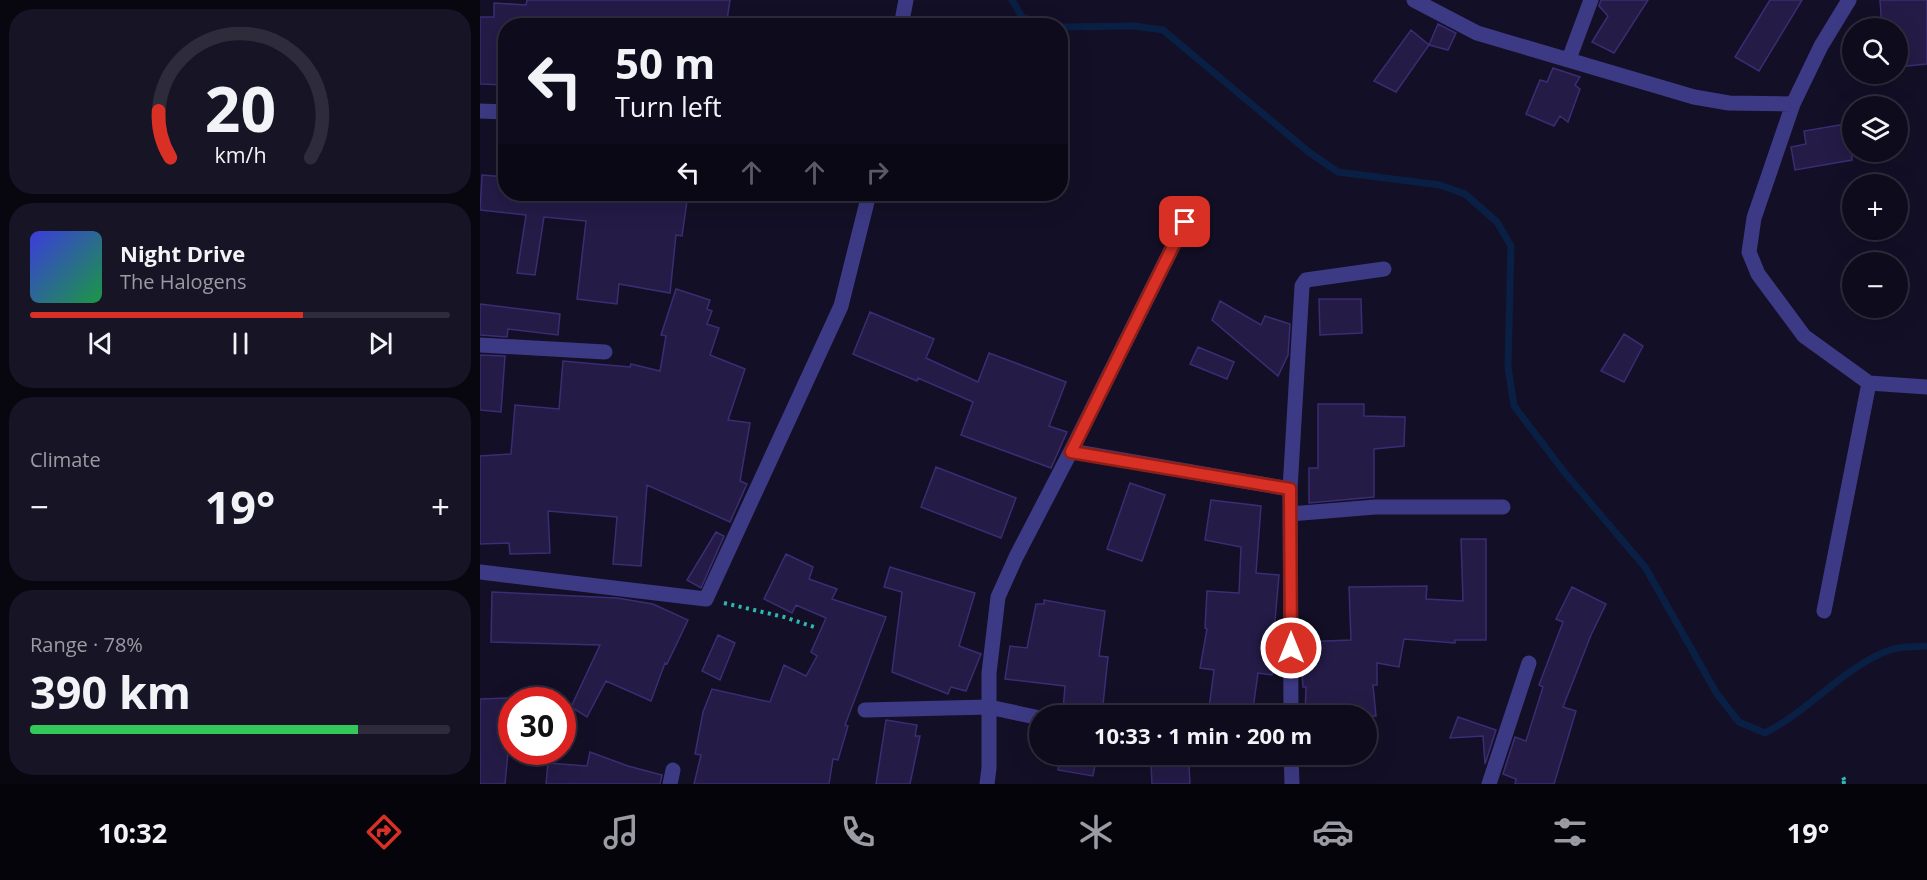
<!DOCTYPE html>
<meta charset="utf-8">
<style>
:root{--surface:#0e0b1c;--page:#171425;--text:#f1f3f6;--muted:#9b9ba3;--line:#2e2b3b;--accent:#d93025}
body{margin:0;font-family:"Open Sans",sans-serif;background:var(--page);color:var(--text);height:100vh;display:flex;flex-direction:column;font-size:22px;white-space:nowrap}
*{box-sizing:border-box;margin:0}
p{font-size:20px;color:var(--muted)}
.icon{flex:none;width:33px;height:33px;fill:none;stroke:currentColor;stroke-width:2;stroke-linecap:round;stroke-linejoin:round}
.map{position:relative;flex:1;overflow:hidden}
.details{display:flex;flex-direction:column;gap:9px;padding:9px;background:#08060f;width:480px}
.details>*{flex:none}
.guide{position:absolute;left:18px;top:18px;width:570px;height:183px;border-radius:24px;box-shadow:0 6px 24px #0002,0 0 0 2px var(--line);background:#0e0b1c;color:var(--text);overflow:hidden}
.buttons{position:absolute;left:1362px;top:18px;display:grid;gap:12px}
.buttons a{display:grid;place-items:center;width:66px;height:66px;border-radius:50%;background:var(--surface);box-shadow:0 6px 24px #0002,0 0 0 2px var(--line);font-size:30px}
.speed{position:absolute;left:18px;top:687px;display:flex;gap:12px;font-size:30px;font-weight:700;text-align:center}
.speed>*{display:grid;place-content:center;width:78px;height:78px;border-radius:50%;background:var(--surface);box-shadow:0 6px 24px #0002,0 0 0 2px var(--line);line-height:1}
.speed .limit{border:9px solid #d22;background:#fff;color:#111}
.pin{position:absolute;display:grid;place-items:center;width:51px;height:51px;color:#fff;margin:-26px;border-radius:12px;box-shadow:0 3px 9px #0006}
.me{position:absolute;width:66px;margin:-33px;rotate:0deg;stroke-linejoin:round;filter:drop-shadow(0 0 4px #0008)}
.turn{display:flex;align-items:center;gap:21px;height:126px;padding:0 18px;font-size:27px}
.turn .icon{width:78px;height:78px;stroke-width:2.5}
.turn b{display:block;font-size:42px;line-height:51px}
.lanes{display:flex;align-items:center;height:57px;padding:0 18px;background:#0003;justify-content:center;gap:30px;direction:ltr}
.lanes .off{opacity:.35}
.big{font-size:45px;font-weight:700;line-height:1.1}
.details .widget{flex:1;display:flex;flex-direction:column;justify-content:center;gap:9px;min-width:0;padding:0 21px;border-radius:24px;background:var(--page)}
.details .dial{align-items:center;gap:0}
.dial svg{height:156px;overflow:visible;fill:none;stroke:var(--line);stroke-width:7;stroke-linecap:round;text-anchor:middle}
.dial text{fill:var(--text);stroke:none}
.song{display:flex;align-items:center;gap:18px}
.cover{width:72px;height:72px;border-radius:9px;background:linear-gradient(135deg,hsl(240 70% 55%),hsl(140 70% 35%))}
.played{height:6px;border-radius:3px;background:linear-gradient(90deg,var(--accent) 65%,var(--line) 65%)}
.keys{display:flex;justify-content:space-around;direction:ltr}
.heat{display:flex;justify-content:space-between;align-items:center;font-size:33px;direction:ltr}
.charge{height:9px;border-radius:4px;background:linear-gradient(90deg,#34c759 78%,var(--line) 0)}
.trip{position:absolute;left:549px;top:705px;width:348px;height:60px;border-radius:30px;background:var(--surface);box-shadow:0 6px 24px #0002,0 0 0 2px var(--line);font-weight:700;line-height:60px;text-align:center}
.menu{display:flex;height:96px;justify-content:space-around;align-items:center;background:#06040b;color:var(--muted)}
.menu .icon{width:42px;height:42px}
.menu .selected{color:var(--accent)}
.menu b{font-size:27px;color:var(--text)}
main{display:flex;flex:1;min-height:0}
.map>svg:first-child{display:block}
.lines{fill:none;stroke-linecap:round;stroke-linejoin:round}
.stream{stroke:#0a1f44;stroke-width:7}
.building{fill:#241b47;stroke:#3b2d73;stroke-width:1.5}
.path{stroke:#2fb8b0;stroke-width:4;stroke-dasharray:3 4.5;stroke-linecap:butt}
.minor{stroke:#3d3a85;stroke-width:15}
.route-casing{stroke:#8d1f18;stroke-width:15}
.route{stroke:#d93025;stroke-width:10}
</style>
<main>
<section class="details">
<div class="widget dial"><svg viewBox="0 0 100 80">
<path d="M14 69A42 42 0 1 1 86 69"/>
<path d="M14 69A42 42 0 0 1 8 45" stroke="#d93025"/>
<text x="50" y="56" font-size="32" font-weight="700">20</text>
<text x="50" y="72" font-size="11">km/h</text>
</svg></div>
<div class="widget">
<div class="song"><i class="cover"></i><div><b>Night Drive</b><p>The Halogens</p></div></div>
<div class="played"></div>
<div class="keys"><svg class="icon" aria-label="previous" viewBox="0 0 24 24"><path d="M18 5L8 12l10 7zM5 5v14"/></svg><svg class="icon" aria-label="pause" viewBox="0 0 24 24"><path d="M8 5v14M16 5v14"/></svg><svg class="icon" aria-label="next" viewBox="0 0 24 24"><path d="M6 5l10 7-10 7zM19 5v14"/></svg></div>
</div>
<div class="widget"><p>Climate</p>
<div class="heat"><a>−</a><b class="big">19°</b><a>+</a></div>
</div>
<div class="widget"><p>Range · 78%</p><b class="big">390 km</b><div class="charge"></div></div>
</section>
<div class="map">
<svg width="1447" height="784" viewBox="0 0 1447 784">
<rect width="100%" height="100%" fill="#130f26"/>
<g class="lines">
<path class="stream" d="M532 0 542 17 566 26
M580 27 654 26 683 30 830 153 858 172 960 185 985 194 1017 222 1031 246 1028 367 1034 406 1085 473 1165 567 1237 694 1259 722 1285 733C1329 711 1366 665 1410 650 1421 646 1435 647 1447 646"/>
</g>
<path class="building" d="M47 0H250L247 20 233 18 232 26H26V85L0 84V17H14V3L46 5Z
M1121 0H1168L1134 53 1112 42 1128 16 1119 6Z
M1290 0H1322L1279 71 1255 57Z
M1400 0H1447V64L1418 67V28H1402Z
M958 24 976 33 968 50 949 45Z
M931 30 949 45 916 92 894 81Z
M1073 68 1100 77 1095 85 1100 89 1088 122 1080 116 1074 126 1046 114 1060 80 1067 82Z
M1372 123V160L1315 170 1311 147 1326 144 1324 131Z
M2 175 26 177V194H208L202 236 196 235 190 293 139 284 137 304 97 299 106 221 64 217 55 275 37 273 46 215 0 210Z
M196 289 230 300 227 309 232 311 227 324 239 328 230 355 265 369 248 420 270 423 260 481 267 484 250 522 167 485 161 566 133 564 137 517 68 511 70 553 30 554 29 543 0 544V456L31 454 35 405 79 409 83 361 150 367 151 364 180 371 186 336 181 335Z
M839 299H881L882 333 840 335Z
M740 301 781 325 785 316 810 324 808 355 798 376 732 320Z
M0 304 80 314 78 335 28 329 27 337 0 335Z
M390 312 454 339 446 358 498 382 509 353 586 382 569 426 587 432 571 468 481 435 493 402 438 378 437 381 373 354Z
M1144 334 1163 346 1144 382 1121 371Z
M718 347 754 362 747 379 710 364Z
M0 355 25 356 21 412 0 410Z
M838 404H884V416L925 417 924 446 894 449V497L829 503V468H838Z
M456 467 536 498 521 538 441 507Z
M650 483 685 495 662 561 627 549Z
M731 500 781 506 776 573 799 575 793 643H797L792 675 778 673 772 716H728L734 670 720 668 727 629 725 628 727 591 759 593 761 547 725 540Z
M236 532 244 536 221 588 207 580Z
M981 539H1006V640H975V643L924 639 919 667 897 663V685H893L896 716H825L826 687H823L820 642 871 640 869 587 947 586 946 599 983 601Z
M306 554 333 567 329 579 357 589 352 599 406 617 365 725 368 726 358 760 353 759 349 784H214L221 755 215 754 223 712 232 689 290 702 304 665 326 676 337 656 331 652 346 618 316 605 312 613 284 599Z
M410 567 495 593 479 646 501 654 486 691 471 687 468 694 412 672 422 592 404 587Z
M1092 587 1126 604 1111 635 1083 707 1096 711 1074 784H1035L1036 779 1023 774 1035 737 1046 741 1063 687 1059 685 1083 622 1076 619Z
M12 592 137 598 173 604 208 620 187 664 185 663 171 701 126 681 107 717 91 707 120 645 11 642Z
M564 600 625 611 619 656 628 657 622 714 583 710 585 686 525 679 530 646 547 648 556 604H564Z
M238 635 255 643 240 680 222 671Z
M27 698 29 741 25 784H0V699Z
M978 717 1016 730 1005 764 1003 736 970 738Z
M406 720 437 725 435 736H440L430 784H396Z
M110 752 148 766 182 775 180 784H66L68 763 107 766Z
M581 754H617L613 776 578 770Z
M671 765H709L710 784H672Z"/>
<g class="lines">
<path class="path" d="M244 603 304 617 337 628
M1364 784 1363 777 1366 784"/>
<path class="minor" d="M934 0 997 33 1214 97 1249 103 1313 104 1341 46 1369 0
M421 26 426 0
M1089 59 1111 0
M1313 104 1274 218 1269 252 1278 274 1324 336 1389 383 1447 387
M0 111 26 112
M0 345 125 352
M591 451 810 489
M810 514 895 507H1023
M0 572 226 599 361 306 389 194
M1344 611 1389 383
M385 710 509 707 560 718
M811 716 810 489 822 286 826 280 904 269
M811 754 812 784
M190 784 193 770
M507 784 509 768V673L518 597 536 557 591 451 705 222
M1009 784 1049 663"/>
</g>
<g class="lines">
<defs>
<path id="route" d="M705 222 591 452 810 489 811 648"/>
</defs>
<use href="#route" class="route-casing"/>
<use href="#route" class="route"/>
</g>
</svg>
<div class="buttons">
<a><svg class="icon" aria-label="search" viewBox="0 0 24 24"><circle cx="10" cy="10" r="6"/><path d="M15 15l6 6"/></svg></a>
<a><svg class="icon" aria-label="layers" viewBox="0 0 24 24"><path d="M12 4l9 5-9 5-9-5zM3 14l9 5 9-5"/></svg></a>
<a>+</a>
<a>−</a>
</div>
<div class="speed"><div class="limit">30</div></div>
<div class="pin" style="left:705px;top:222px;background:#d93025"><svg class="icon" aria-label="arrive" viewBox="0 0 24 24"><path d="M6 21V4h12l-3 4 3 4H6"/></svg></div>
<svg class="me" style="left:811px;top:648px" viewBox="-20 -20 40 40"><circle r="17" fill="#d93025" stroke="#fff" stroke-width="3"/><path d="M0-11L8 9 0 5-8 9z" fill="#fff"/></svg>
<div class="trip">10:33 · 1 min · 200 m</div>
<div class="guide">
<div class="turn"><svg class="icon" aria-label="left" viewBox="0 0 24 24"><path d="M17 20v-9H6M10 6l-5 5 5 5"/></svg><div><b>50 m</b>Turn left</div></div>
<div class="lanes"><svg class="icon" aria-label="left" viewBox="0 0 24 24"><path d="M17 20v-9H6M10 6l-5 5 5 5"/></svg><svg class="icon off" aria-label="ahead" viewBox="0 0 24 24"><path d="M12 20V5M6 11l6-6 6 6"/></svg><svg class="icon off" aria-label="ahead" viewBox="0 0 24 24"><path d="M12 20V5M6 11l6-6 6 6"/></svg><svg class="icon off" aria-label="right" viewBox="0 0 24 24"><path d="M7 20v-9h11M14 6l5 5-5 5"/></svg></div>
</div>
</div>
</main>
<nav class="menu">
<b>10:32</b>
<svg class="icon selected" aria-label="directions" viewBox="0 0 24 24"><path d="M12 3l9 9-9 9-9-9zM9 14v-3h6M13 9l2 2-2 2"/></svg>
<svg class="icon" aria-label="music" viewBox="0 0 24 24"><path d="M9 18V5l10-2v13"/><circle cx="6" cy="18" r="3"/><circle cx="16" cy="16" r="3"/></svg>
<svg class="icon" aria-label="phone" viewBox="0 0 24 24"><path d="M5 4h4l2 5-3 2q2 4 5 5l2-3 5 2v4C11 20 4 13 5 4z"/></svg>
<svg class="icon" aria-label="climate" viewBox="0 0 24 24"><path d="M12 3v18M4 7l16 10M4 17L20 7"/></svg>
<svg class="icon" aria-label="car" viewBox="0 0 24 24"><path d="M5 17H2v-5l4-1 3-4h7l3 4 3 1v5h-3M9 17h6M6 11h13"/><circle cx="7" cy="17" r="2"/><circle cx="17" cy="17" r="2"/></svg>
<svg class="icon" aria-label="filters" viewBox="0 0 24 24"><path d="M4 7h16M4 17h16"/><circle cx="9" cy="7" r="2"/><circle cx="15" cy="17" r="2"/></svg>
<b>19°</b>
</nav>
